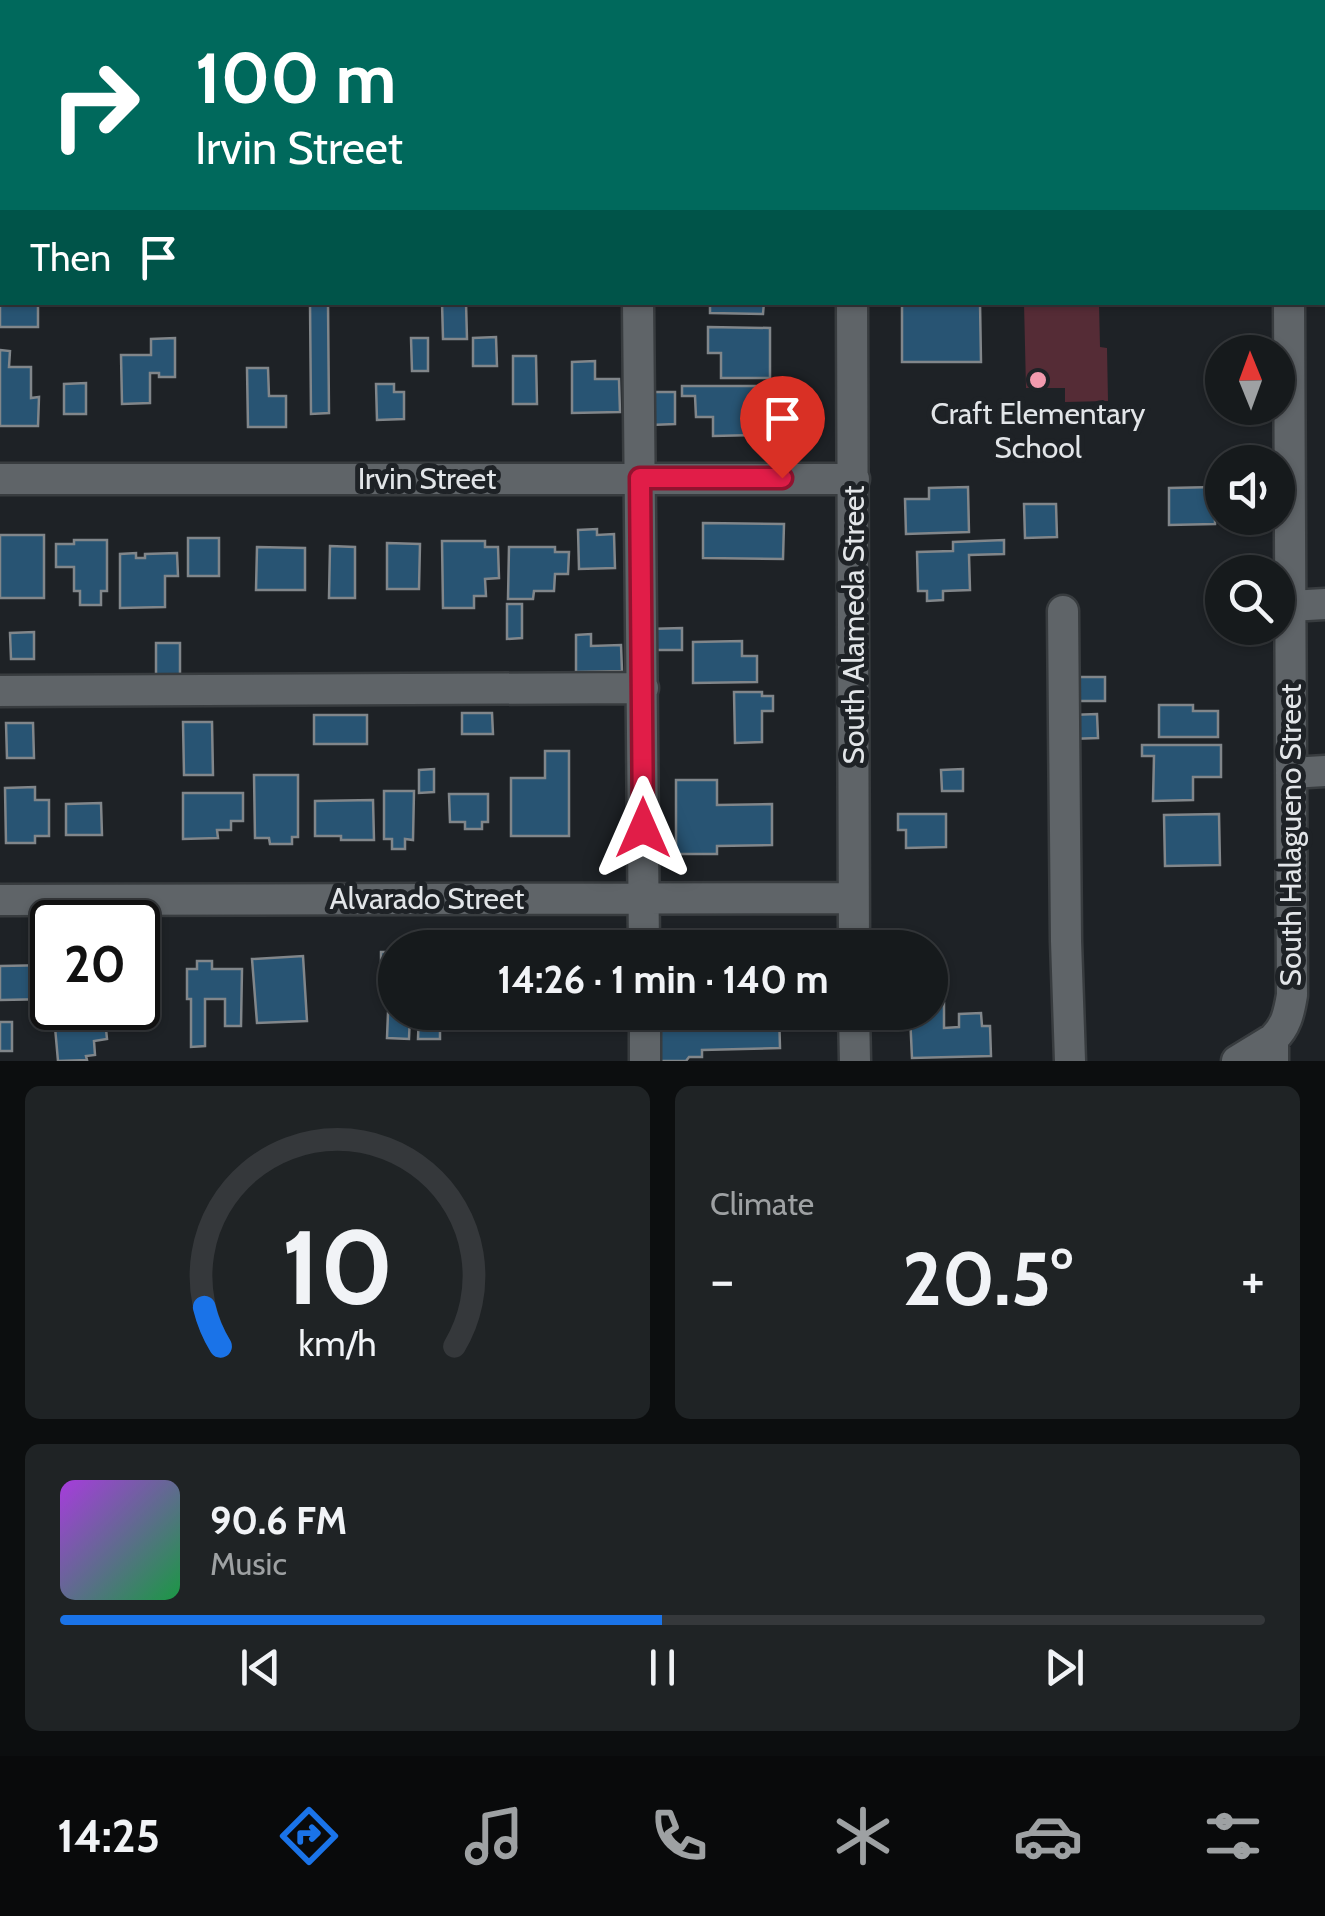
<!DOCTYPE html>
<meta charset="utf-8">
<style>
:root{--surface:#161a1c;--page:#1f2325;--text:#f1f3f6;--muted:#9ea1a3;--line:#35383b;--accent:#1a73e8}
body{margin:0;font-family:Cabin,sans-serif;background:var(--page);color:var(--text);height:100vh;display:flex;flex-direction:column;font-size:38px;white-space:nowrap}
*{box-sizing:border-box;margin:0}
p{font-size:32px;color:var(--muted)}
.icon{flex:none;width:55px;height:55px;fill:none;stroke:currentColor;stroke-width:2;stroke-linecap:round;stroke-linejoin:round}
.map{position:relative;height:1061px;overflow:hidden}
.panel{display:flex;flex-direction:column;gap:25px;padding:25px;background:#0c0e0f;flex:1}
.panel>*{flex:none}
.guide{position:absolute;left:0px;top:0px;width:1325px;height:305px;box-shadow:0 2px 8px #0004,0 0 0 2px var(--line);background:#00695c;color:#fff;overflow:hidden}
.needle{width:65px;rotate:359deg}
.controls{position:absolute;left:1205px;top:335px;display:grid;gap:20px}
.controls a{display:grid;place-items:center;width:90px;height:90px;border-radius:50%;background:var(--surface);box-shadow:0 2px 8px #0004,0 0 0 2px var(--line);font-size:50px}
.speed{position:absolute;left:30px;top:900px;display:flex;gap:20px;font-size:50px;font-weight:700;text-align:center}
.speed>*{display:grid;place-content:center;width:130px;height:130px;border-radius:50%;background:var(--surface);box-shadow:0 2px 8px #0004,0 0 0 2px var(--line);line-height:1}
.speed .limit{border:5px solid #111;border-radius:15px;background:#fff;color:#111}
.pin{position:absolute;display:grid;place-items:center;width:85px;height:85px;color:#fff;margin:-102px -42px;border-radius:50% 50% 50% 0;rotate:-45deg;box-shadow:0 0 10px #0007}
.pin .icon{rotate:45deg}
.me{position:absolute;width:110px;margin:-55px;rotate:0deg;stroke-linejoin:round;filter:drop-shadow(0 0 8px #0008)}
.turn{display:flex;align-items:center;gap:35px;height:210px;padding:0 30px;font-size:45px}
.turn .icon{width:130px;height:130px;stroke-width:2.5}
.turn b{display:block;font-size:70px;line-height:85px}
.then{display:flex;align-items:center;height:95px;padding:0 30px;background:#0003;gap:20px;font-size:38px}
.big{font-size:75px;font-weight:700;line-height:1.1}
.panel .tile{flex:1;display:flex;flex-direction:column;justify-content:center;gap:15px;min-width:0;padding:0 35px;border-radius:15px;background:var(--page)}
.panel .dial{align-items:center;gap:0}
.dial svg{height:260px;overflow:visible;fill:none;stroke:var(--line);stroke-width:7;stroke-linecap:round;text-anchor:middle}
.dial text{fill:var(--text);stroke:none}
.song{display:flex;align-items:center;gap:30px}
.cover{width:120px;height:120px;border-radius:15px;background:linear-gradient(135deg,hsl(280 70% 55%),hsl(140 70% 35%))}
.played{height:10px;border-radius:5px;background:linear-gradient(90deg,var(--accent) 50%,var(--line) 50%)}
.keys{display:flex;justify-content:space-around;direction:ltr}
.heat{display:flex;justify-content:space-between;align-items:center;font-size:55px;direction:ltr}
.panel .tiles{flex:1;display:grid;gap:25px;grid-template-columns:1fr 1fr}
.tile:last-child{grid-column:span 2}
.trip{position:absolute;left:378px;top:930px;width:570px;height:100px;border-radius:50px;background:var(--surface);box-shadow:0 2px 8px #0004,0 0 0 2px var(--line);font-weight:700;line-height:100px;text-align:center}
.tabs{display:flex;height:160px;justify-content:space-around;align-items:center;background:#090a0b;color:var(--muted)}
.tabs .icon{width:70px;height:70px}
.tabs .active{color:var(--accent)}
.tabs b{font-size:45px;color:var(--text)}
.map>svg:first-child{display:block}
.green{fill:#552c36}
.building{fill:#285473;stroke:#81868a;stroke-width:2.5}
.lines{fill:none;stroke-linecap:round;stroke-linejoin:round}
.minor-casing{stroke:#383c3f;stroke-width:35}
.major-casing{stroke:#383c3f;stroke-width:35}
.minor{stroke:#5f6468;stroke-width:30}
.major{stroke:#4e88b0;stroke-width:30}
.route-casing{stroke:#92132f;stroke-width:25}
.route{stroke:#e11d48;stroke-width:18}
.poi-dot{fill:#f29aae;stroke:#1e2226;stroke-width:4}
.labels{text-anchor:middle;stroke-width:10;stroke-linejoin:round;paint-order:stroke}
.poi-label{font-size:30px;fill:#e2e5e8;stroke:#1e2226}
.street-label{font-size:30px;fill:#e2e5e8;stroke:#1e2226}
</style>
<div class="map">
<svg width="1325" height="1061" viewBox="0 0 1325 1061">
<rect width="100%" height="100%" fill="#1e2226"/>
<path class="green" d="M1024 303H1099L1100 347 1107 348 1108 401 1065 402V388H1026Z"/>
<path class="building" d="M0 298H2V302H38V327H0Z
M310 302H328L329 413 311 414Z
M442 302H466L467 339H443Z
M710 302H764L763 314 710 313Z
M902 302H980L981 362H902Z
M708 327 770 328V378H721V353H708Z
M496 337 497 366H473V338Z
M175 338V377H159V373H150V403L122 404 121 355H151V339Z
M411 338H428V371H412Z
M0 350 10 351 9 367H31V398L39 397 38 426H0Z
M513 356H536L537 404H513Z
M595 361V379H619L620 412 572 413V362Z
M247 368H268L269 396H286V427H248Z
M86 383V414H64V384Z
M376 384H394V392H404V419L377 420Z
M682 386H777V427L756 428V435L713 436V417H696L695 396H682Z
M651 392H675V424L651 425Z
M968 487 969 532 906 534 905 499H929V488Z
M1215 487V524L1169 525V488Z
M1024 504H1056L1057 537 1025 538Z
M703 523 784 524 783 559 703 558Z
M597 529V535L614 534 615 568 579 569 578 530Z
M0 535H44V598H0Z
M188 538H219V576H188Z
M74 540H107V591H101V605H80V591H74V567H56V544H74Z
M1004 540V554L969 555 970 590 943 591V600L927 601V591H918L917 552 953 551V542Z
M442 541H485V547H498L499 578 485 579 486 596H474V608H443Z
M387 543 420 544 419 589H387Z
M330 546 355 547V598H329Z
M257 547 305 548V590H256Z
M509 547H555V552H569L568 574H555L554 591H534L533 599H508Z
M136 553V558H145V554L177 553 178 576H165V607L120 608V554Z
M507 604H522V638L507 639Z
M682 628V650H648L647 629Z
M34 632V659H11L10 633Z
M591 634V646L621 645 622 671 576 672V635Z
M742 641V656H757V682L693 683V642Z
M156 643H180V677H156Z
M1072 677H1105V701H1072Z
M734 692H762V696H773V711H762V742L735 743Z
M1159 705H1193V711H1218V737H1159Z
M462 713H492L493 734H462Z
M1097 714 1098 738 1070 739V715Z
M314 715H367V744H314Z
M183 722H212L213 775H184Z
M6 723H33L34 758H7Z
M1142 745H1221V777H1193V800L1153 801 1154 756H1142Z
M545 751H569V836H511V778H545Z
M434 769V792L419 793V770Z
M963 769V791H942L941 770Z
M254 775H298V837H292V844H270L269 838H255Z
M676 780H717V805L772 804V845L717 846V854H676Z
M35 787V800H49V836H35V843H6L5 788Z
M384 791H414L413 840 405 839V849H392V839H384Z
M183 793H243V821H231V830H217L218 838 183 839Z
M449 794H488V822H482V829H465V822H450Z
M373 800 374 840H341V836H315V801Z
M101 803 102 835H66V804Z
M898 814H946V847L906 848V830H898Z
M1219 814 1220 865 1165 866 1164 815Z
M417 941H446V948H417Z
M381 952H395V996H381Z
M303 956 307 1021 257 1023 252 959Z
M197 961H212V969H242L241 1026H225V999H205V1046L191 1047V999H187V969H197Z
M51 965V999L0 1000V966Z
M930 1003H944V1028L959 1027V1014L981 1013 982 1026H990L991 1056 912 1058 910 1015 930 1012Z
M75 1008H114L116 1028 106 1029 107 1039 94 1041 95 1055 86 1056 87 1060 58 1061 55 1027 77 1025Z
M697 1012H779L780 1048 702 1050V1057H689L686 1061H652L651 1029 697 1028Z
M388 1013 410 1014 409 1039 387 1038Z
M419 1013 440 1014V1039H418Z
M0 1022H12V1051H0Z"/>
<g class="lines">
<defs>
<path id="minor" d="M189 0V2
M630 0V2
M850 0V2
M1067 0V2
M1287 0V2
M407 2V0
M0 272H2
M638 302 644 948
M852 302 854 948
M0 479H854
M1291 606 1325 604
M1063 611 1066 941 1070 1061
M0 691 643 688
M1291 773 1325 771
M0 900 853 898
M645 1012V1061
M854 1012 855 1061
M1237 1061 1273 1039
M1273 1061V1039C1286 1027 1289 1013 1292 995L1289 302"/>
<path id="major" d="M1322 42H1325
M0 52H2"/>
</defs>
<use href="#minor" class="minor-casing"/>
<use href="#major" class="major-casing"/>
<use href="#minor" class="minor"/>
<use href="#major" class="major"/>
</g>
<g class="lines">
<defs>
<path id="route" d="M643 828 640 478H782"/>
</defs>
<use href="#route" class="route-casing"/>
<use href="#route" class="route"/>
</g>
<circle class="poi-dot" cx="1038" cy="380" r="10"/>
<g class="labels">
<g class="poi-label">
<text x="1038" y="424">Craft Elementary<tspan x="1038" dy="34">School</tspan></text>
</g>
<g class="street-label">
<text x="427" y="489">Irvin Street</text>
<text transform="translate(854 625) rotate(-90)" y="10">South Alameda Street</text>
<text transform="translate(1291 835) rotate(-90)" y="10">South Halagueno Street</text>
<text x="427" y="909">Alvarado Street</text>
</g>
</g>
</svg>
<div class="controls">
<a><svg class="needle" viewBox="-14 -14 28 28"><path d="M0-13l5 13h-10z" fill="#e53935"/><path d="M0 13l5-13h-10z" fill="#9ea1a3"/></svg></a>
<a><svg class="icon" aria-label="sound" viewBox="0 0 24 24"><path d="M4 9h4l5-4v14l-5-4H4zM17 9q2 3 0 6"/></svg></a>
<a><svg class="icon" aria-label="search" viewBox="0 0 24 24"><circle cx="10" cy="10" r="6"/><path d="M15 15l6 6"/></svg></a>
</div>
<div class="speed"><div class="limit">20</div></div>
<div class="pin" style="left:782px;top:478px;background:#d93025"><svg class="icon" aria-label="arrive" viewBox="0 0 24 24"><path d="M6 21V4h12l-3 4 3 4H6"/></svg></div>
<svg class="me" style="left:643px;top:828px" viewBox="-20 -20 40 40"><path d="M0-17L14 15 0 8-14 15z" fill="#e11d48" stroke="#fff" stroke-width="4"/></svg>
<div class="trip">14:26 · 1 min · 140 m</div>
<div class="guide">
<div class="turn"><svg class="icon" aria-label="right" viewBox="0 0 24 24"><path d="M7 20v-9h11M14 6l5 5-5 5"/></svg><div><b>100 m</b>Irvin Street</div></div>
<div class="then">Then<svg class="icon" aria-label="arrive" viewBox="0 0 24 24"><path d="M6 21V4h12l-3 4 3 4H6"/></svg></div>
</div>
</div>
<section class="panel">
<div class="tiles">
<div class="tile dial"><svg viewBox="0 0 100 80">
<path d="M14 69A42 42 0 1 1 86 69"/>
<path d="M14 69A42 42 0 0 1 9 57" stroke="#1a73e8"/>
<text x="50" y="56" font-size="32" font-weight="700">10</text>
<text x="50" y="72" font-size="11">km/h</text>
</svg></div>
<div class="tile"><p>Climate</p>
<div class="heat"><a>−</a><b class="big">20.5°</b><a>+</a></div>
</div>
<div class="tile">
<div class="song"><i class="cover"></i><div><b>90.6 FM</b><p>Music</p></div></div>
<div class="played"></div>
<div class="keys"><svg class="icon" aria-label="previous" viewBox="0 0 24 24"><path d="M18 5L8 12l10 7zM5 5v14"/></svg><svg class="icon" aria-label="pause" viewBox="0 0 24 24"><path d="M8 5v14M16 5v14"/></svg><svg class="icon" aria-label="next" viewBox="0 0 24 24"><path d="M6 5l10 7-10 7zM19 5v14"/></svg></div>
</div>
</div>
</section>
<nav class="tabs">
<b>14:25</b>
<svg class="icon active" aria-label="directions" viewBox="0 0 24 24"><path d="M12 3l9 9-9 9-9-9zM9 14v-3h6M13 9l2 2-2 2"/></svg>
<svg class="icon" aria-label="music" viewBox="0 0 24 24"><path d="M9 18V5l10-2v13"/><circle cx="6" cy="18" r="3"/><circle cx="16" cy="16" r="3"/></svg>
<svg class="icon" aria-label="phone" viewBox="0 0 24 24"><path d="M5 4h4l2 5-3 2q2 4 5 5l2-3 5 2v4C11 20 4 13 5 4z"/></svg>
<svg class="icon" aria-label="climate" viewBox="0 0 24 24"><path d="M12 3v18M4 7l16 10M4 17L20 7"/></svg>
<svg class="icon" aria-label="car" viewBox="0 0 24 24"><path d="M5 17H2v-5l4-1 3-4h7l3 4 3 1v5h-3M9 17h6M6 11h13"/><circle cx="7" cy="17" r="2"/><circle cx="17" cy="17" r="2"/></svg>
<svg class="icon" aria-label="filters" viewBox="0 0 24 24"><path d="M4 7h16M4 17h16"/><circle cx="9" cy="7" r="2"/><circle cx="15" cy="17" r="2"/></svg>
</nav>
